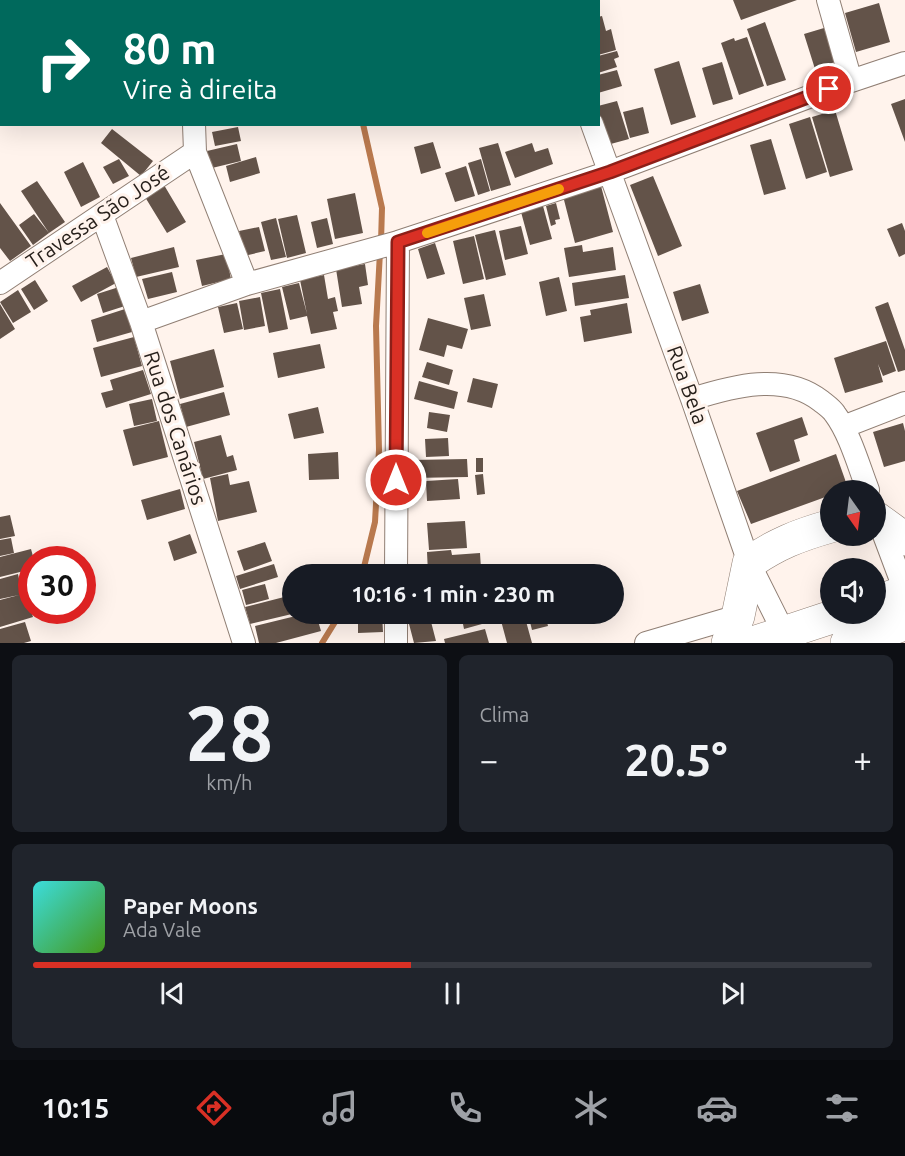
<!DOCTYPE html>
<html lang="pt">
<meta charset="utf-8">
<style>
:root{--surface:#171b24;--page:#20242c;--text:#f1f3f6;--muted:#9ea1a6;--line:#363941;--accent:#d93025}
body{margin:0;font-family:Ubuntu,sans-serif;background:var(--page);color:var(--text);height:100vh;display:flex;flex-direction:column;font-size:22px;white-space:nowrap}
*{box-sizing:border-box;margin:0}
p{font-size:20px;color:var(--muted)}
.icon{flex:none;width:33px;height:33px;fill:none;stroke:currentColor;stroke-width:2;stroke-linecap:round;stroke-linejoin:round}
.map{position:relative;height:643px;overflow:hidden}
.drawer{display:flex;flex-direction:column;gap:12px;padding:12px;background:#0d0f14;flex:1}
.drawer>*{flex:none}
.hud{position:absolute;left:0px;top:0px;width:600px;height:126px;box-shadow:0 6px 24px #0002;background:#00695c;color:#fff;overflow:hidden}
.needle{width:39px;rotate:166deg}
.tools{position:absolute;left:820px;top:480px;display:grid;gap:12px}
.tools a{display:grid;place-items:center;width:66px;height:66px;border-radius:50%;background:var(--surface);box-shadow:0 6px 24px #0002;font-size:30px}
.speed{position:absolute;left:18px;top:546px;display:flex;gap:12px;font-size:30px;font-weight:700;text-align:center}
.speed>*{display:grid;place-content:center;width:78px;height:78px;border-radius:50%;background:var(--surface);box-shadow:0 6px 24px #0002;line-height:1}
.speed .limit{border:9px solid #d22;background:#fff;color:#111}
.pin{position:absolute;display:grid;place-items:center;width:51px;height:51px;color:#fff;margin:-26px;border:3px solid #fff;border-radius:50%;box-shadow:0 2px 6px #0007}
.me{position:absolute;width:66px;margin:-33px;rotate:0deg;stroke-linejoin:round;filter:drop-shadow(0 0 4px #0008)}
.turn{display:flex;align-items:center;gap:21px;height:126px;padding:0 24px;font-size:27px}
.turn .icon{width:78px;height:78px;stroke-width:2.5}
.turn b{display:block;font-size:42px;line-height:51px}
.big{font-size:45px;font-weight:700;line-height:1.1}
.drawer .widget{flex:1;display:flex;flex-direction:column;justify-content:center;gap:9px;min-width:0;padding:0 21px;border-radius:9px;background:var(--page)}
.drawer .dial{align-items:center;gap:0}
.dial b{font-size:78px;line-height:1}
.song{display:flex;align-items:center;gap:18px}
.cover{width:72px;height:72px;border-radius:9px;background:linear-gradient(135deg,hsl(180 70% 55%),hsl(100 70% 35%))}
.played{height:6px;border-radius:3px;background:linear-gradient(90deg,var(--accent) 45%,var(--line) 45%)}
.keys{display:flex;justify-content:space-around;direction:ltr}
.heat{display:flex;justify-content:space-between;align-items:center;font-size:33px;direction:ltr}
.drawer .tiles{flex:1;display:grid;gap:12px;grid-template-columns:1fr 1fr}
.widget:last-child{grid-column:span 2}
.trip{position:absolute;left:282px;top:564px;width:342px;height:60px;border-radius:30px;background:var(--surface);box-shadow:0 6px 24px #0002;font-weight:700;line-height:60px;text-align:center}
.tabs{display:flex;height:96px;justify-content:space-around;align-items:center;background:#090b0e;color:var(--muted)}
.tabs .icon{width:42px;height:42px}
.tabs .current{color:var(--accent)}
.tabs b{font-size:27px;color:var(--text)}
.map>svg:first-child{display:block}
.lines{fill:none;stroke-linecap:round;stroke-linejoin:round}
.stream{stroke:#b9794e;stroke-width:6}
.building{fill:#635349}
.street-casing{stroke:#907f74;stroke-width:24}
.primary-casing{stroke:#907f74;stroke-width:34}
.street{stroke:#fff;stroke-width:22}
.primary{stroke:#fff;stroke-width:33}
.route-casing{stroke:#8d1f18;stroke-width:15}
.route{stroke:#d93025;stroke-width:10}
.slow{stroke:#f59e0b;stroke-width:10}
.labels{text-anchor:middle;stroke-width:6;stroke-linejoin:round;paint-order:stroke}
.street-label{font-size:21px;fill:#251e19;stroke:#fff3ec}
</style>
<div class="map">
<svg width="905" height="643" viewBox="0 0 905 643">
<rect width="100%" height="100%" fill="#fff3ec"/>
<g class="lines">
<path class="stream" d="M364 2V0
M363 124 382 208 381 242
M360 574 364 567 375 522 379 450 376 326 380 252
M322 643 340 614"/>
</g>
<path class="building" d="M733 0H797L741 20Z
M879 3 890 42 856 52 845 13Z
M602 16 606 31 611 29 616 50 598 55V17Z
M765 22 786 80 767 86 747 29Z
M824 28 835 62 815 69 804 34Z
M747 37 764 86 739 95 721 43 734 38 735 41Z
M617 51 619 57 614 59 617 67 598 73V56Z
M679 61 696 117 671 125 654 69Z
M722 62 733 99 713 105 702 68Z
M617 70 622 86 598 93V75Z
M905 99V142L891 104Z
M617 101 629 139 607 145 598 117V106Z
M643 107 649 133 630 138 623 112Z
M835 110 853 170 830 177 812 117Z
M810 117 827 172 806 179 789 124Z
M238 127 241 141 215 146 212 132Z
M112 129 153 161 141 176 101 143Z
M771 139 786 189 764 195 750 145Z
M433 142 441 168 421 174 414 147Z
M498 143 511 185 491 191 479 148Z
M532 143 535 152 548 148 553 164 515 178 505 152Z
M237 144 241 161 212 168 207 151Z
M256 157 260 173 230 182 226 166Z
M119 159 129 176 113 184 103 167Z
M481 159 490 191 478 195 468 163Z
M83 162 100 197 81 207 64 172Z
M466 166 475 196 455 202 445 173Z
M653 176 682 246 658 256 630 185Z
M37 181 65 222 49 233 21 191Z
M164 185 186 222 167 233 145 197Z
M601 186 613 232 575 243 563 196Z
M355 193 363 233 335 239 327 199Z
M0 203 31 246 10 261 0 248Z
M556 203 560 219 555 220 556 224 551 226 546 206Z
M543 206 552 239 530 245 521 212Z
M34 214 49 233 33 245 19 225Z
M297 215 306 253 287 258 278 219Z
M276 218 286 257 271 260 261 222Z
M327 218 333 244 317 248 311 222Z
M902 223 905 231V254L899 257 887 229Z
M521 226 528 254 505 260 499 231Z
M259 227 265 251 244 256 239 231Z
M495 230 506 275 486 280 475 235Z
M474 236 484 279 463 284 453 241Z
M435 243 445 274 427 279 418 249Z
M582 245 583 252 613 247 616 270 569 277 564 248Z
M174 247 179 267 136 277 131 258Z
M226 254 231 279 202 286 196 260Z
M365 264 368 285 359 287 362 304 342 307 336 269Z
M107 267 116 283 81 302 72 286Z
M172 272 177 292 148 299 142 279Z
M324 275 328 299 335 297 338 311 333 312 337 329 311 334 307 316 290 320 282 287 299 283 307 314 300 280Z
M625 275 629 298 575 306 572 283Z
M559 277 567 311 546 316 539 282Z
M35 280 48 301 34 310 21 289Z
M700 284 709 313 682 321 673 292Z
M119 287 125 306 103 313 97 294Z
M280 289 288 329 269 333 261 293Z
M18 290 31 312 13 323 0 302Z
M484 294 491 326 471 330 464 298Z
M260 297 265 326 244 330 239 301Z
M888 302 905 350V370L898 372 875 307Z
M237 303 243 329 224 333 218 307Z
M627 303 632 333 584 342 580 317 591 315 590 310Z
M0 304 15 329 0 339Z
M125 309 132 332 97 342 91 320Z
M428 318 468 329 462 349 447 345 444 357 419 350Z
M134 337 142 366 101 377 93 348Z
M886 341 896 371 883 376 878 364 883 382 845 393 834 358Z
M320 344 325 368 278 378 273 353Z
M214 349 224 387 180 399 170 361Z
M427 362 453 370 449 385 422 377Z
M143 370 151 394 106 408 101 393 113 390 110 380Z
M473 378 498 384 492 408 467 402Z
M419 381 458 392 454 409 414 399Z
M224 392 230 415 186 427 180 404Z
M152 399 157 421 134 426 129 404Z
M318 407 324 433 294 439 288 414Z
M429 412 450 415 447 432 427 428Z
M802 417 808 435 794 440 800 461 770 472 756 433Z
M159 421 168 457 133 466 123 430Z
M903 423 905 431V461L884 467 873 432Z
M221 435 227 457 233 455 237 470 203 479 194 442Z
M448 438 449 456 426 457 425 439Z
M338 452 339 479 309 480 308 454Z
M836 454 848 488 831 490V495L751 524 737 491Z
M476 458H483V472H476Z
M467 459 468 477 411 478V460Z
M228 474 230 485 249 481 257 512 218 521 210 478Z
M483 474 485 494 477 495 475 475Z
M458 479 460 499 427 501 426 481Z
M180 489 185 509 147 520 141 500Z
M10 515 15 536 0 539V517Z
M465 521 467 548 429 550 427 523Z
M190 534 197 553 174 561 168 542Z
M11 538 14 553 0 556V540Z
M265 542 272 561 244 571 237 551Z
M31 549 34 560H32V569L0 577V557Z
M451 550 452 555 480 553 481 569 428 573 427 552Z
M274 564 278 577 240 589 236 576Z
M18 574 24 603 28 602 33 617 0 627V600L19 595 0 599V579Z
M265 584 269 599 246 605 242 590Z
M288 596 292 614 250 624 245 607Z
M304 614H316L321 631 276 643H259L255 626Z
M358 614H382L383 632 358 633Z
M429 614 436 641 414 643 408 620Z
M461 614H479L482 624 464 629Z
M514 614H524L532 643H507L500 617Z
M528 614H545L548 626 532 630Z
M25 622 31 641 24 643H0V629Z
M485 629 489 643H445L444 639Z"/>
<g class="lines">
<defs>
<path id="street" d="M189 0V2
M540 0V2
M828 0 851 81
M0 35H2
M194 124 195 152 247 284
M592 124 692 399 749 563 789 643
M102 215 141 322 244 643
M0 283 195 152
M141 322 247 284 398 242 610 172 851 81 905 63
M692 399C733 386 784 372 821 401 826 405 832 409 835 414 850 434 859 467 868 490
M843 427 905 403
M878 519 905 591
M396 574 398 242
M396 614V643
M646 643 738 616"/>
<path id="primary" d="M876 518 905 539
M876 602 905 592
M728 643 738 616 749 563C776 544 799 535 831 526
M753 643 841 614
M847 643 905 624"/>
</defs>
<use href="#street" class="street-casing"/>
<use href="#primary" class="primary-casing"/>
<use href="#street" class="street"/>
<use href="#primary" class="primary"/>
</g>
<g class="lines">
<defs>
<path id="route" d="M396 480 398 242 610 172 829 89"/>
</defs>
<use href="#route" class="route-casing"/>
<use href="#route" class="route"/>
<path class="slow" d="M427 233 559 189"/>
</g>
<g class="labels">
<g class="street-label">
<text transform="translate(98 217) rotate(-34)" y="7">Travessa São José</text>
<text transform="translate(687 385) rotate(70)" y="7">Rua Bela</text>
<text transform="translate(175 428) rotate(72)" y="7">Rua dos Canários</text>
</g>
</g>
</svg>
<div class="tools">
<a><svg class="needle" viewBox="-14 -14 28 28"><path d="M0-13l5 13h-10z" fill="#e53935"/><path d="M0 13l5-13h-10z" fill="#9ea1a6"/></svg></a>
<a><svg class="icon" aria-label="sound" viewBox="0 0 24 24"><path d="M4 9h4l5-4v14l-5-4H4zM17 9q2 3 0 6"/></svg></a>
</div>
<div class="speed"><div class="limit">30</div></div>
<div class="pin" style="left:829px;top:89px;background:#d93025"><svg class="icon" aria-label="arrive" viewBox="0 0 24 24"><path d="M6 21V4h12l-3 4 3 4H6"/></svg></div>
<svg class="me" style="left:396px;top:480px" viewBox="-20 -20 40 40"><circle r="17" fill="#d93025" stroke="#fff" stroke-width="3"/><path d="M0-11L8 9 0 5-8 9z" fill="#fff"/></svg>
<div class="trip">10:16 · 1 min · 230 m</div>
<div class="hud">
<div class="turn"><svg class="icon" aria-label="right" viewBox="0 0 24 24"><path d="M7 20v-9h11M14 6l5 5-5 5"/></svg><div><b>80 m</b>Vire à direita</div></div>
</div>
</div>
<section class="drawer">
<div class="tiles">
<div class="widget dial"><b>28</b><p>km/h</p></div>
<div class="widget"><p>Clima</p>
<div class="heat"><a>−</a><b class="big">20.5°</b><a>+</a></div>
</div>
<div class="widget">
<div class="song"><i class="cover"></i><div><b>Paper Moons</b><p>Ada Vale</p></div></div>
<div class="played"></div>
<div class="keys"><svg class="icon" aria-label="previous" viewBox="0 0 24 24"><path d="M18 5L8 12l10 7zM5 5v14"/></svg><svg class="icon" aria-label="pause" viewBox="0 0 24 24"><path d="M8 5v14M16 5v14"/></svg><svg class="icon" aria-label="next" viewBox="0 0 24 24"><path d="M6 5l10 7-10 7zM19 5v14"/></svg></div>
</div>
</div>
</section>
<nav class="tabs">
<b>10:15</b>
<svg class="icon current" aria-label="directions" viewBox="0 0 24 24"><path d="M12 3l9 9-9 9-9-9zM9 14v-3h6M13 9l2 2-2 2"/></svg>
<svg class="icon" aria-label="music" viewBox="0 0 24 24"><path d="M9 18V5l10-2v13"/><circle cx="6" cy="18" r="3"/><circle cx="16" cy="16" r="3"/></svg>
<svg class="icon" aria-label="phone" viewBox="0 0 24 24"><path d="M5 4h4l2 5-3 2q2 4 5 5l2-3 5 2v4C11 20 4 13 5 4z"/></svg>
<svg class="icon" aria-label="climate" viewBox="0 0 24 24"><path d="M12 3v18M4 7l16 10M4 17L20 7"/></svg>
<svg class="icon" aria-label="car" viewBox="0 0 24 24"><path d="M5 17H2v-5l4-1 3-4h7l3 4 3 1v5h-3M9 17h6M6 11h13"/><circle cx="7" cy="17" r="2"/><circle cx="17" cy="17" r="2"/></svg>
<svg class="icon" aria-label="filters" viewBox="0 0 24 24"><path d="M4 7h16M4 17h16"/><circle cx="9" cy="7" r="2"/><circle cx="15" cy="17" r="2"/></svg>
</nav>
